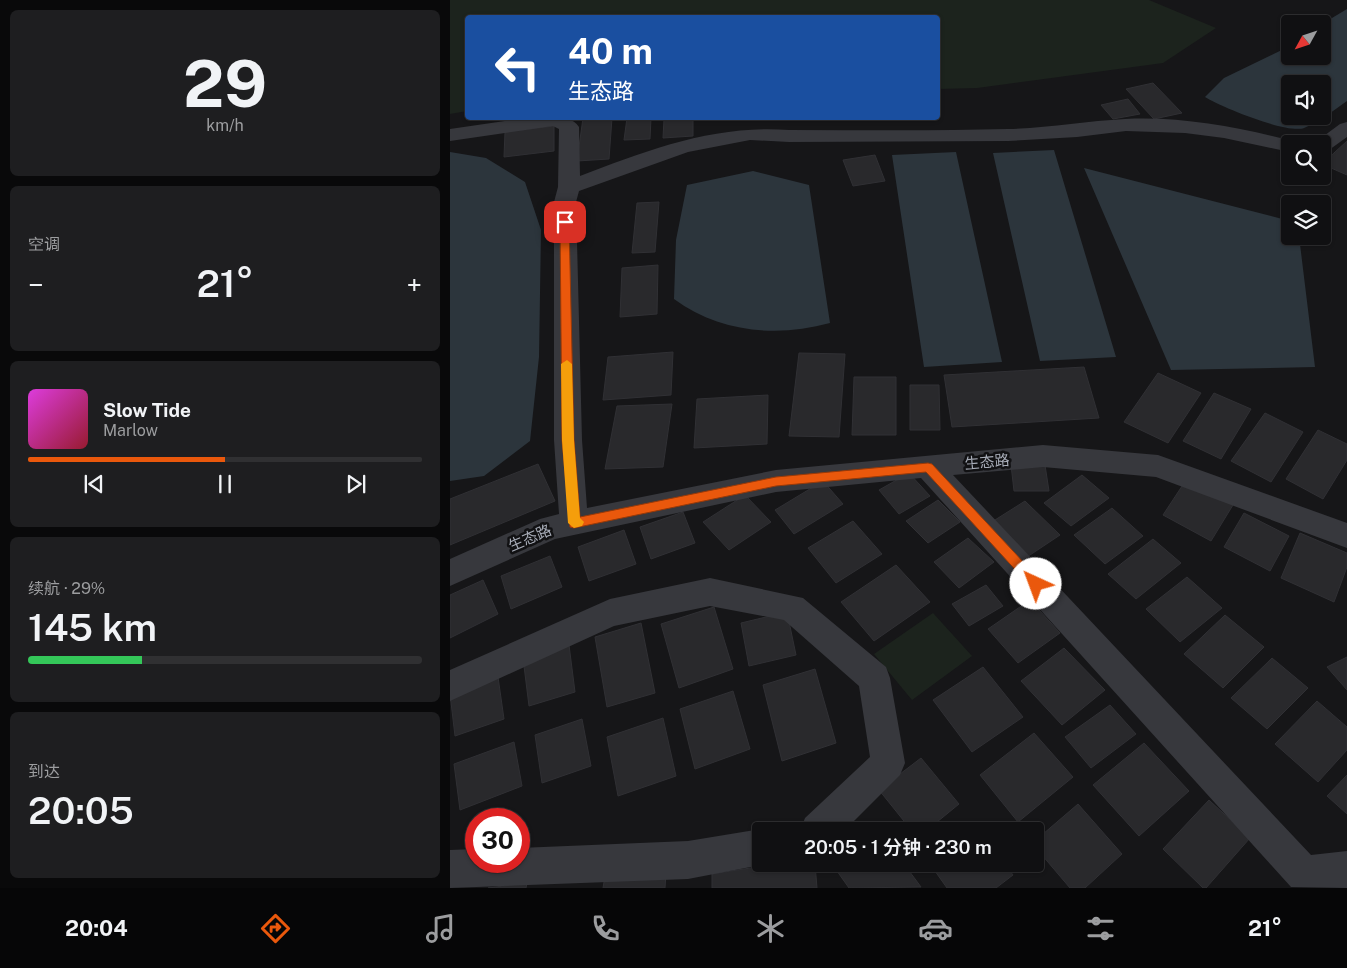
<!DOCTYPE html>
<html lang="zh">
<meta charset="utf-8">
<style>
:root{--surface:#101012;--page:#1e1e20;--text:#f1f3f6;--muted:#9c9d9f;--line:#303032;--accent:#ea580c}
body{margin:0;font-family:"Public Sans","Noto Sans SC",sans-serif;background:var(--page);color:var(--text);height:100vh;display:flex;flex-direction:column;font-size:19px;white-space:nowrap}
*{box-sizing:border-box;margin:0}
p{font-size:16px;color:var(--muted)}
.icon{flex:none;width:28px;height:28px;fill:none;stroke:currentColor;stroke-width:2;stroke-linecap:round;stroke-linejoin:round}
.map{position:relative;flex:1;overflow:hidden}
.panel{display:flex;flex-direction:column;gap:10px;padding:10px;background:#09090a;width:450px}
.panel>*{flex:none}
.guide{position:absolute;left:15px;top:15px;width:475px;height:105px;border-radius:5px;box-shadow:0 1px 4px #0004,0 0 0 1px var(--line);background:#1a4fa0;color:#fff;overflow:hidden}
.needle{width:32px;rotate:230deg}
.buttons{position:absolute;left:831px;top:15px;display:grid;gap:10px}
.buttons a{display:grid;place-items:center;width:50px;height:50px;border-radius:5px;background:var(--surface);box-shadow:0 1px 4px #0004,0 0 0 1px var(--line);font-size:25px}
.speed{position:absolute;left:15px;top:808px;display:flex;gap:10px;font-size:25px;font-weight:700;text-align:center}
.speed>*{display:grid;place-content:center;width:65px;height:65px;border-radius:50%;background:var(--surface);box-shadow:0 1px 4px #0004,0 0 0 1px var(--line);line-height:1}
.speed .limit{border:8px solid #d22;background:#fff;color:#111}
.pin{position:absolute;display:grid;place-items:center;width:42px;height:42px;color:#fff;margin:-21px;border-radius:10px;box-shadow:0 2px 8px #0006}
.me{position:absolute;width:55px;margin:-28px;rotate:317deg;stroke-linejoin:round;filter:drop-shadow(0 0 4px #0008)}
.turn{display:flex;align-items:center;gap:18px;height:105px;padding:0 20px;font-size:22px}
.turn .icon{width:65px;height:65px;stroke-width:2.5}
.turn b{display:block;font-size:35px;line-height:42px}
.big{font-size:38px;font-weight:600;line-height:1.1}
.panel .tile{flex:1;display:flex;flex-direction:column;justify-content:center;gap:8px;min-width:0;padding:0 18px;border-radius:8px;background:var(--page)}
.panel .dial{align-items:center;gap:0}
.dial b{font-size:65px;line-height:1}
.song{display:flex;align-items:center;gap:15px}
.cover{width:60px;height:60px;border-radius:8px;background:linear-gradient(135deg,hsl(300 70% 55%),hsl(350 70% 35%))}
.played{height:5px;border-radius:2px;background:linear-gradient(90deg,var(--accent) 50%,var(--line) 50%)}
.keys{display:flex;justify-content:space-around;direction:ltr}
.heat{display:flex;justify-content:space-between;align-items:center;font-size:28px;direction:ltr}
.charge{height:8px;border-radius:4px;background:linear-gradient(90deg,#34c759 29%,var(--line) 0)}
.trip{position:absolute;left:302px;top:822px;width:292px;height:50px;border-radius:5px;background:var(--surface);box-shadow:0 1px 4px #0004,0 0 0 1px var(--line);font-weight:600;line-height:50px;text-align:center}
.tab-bar{display:flex;height:80px;justify-content:space-around;align-items:center;background:#060607;color:var(--muted)}
.tab-bar .icon{width:35px;height:35px}
.tab-bar .active{color:var(--accent)}
.tab-bar b{font-size:22px;color:var(--text)}
main{display:flex;flex:1;min-height:0}
.map>svg:first-child{display:block}
.green{fill:#1c231d}
.water{fill:#2c353c;fill-rule:evenodd}
.building{fill:#29292c;stroke:#303034}
.lines{fill:none;stroke-linecap:round;stroke-linejoin:round}
.minor{fill:#37383d;fill-rule:evenodd}
.route{fill:#ea580c;stroke:#983908}
.slow{fill:#f59e0b}
.labels{text-anchor:middle;stroke-width:5;stroke-linejoin:round;paint-order:stroke}
.street-label{font-size:15px;fill:#a8adb8;stroke:#111113}
</style>
<main>
<section class="panel">
<div class="tile dial"><b>29</b><p>km/h</p></div>
<div class="tile"><p>空调</p>
<div class="heat"><a>−</a><b class="big">21°</b><a>+</a></div>
</div>
<div class="tile">
<div class="song"><i class="cover"></i><div><b>Slow Tide</b><p>Marlow</p></div></div>
<div class="played"></div>
<div class="keys"><svg class="icon" aria-label="previous" viewBox="0 0 24 24"><path d="M18 5L8 12l10 7zM5 5v14"/></svg><svg class="icon" aria-label="pause" viewBox="0 0 24 24"><path d="M8 5v14M16 5v14"/></svg><svg class="icon" aria-label="next" viewBox="0 0 24 24"><path d="M6 5l10 7-10 7zM19 5v14"/></svg></div>
</div>
<div class="tile"><p>续航 · 29%</p><b class="big">145 km</b><div class="charge"></div></div>
<div class="tile"><p>到达</p><b class="big">20:05</b></div>
</section>
<div class="map">
<svg width="897" height="888" viewBox="0 0 897 888">
<rect width="100%" height="100%" fill="#161618"/>
<path class="green" d="M0 0H699L766 28 713 63 527 88 488 89V18H18L17 111 0 114Z
M483 613 522 656 462 700 424 654Z"/>
<path class="water" d="M897 9V101C884 110 869 122 854 128 837 134 771 107 755 97L774 78 840 46V56H872V24ZM840 84H872V116H840Z
M604 150 666 357 590 361 543 153Z
M0 152 36 158 75 182 91 230 89 357 80 441 34 476 0 481Z
M506 152 552 362 474 367 442 155Z
M634 168 840 221V236H849L865 367 721 370Z
M303 171 359 185 380 323C326 338 269 332 224 299L226 240 237 185Z"/>
<path class="building" d="M703 83 732 113 704 119 676 89Z
M678 99 690 114 663 119 651 105Z
M133 118H162L159 159 127 161Z
M177 118H201L200 139 174 140Z
M243 118V136L213 138 214 119Z
M104 126V151L54 157 55 132Z
M897 141V175L872 164Z
M425 155 435 181 403 186 393 160Z
M209 202 205 252 182 253 187 203Z
M208 265 207 314 170 317 172 268Z
M223 352 221 395 153 400 158 357Z
M349 353 395 354 389 437 339 436Z
M634 367 649 418 502 427 494 375Z
M708 373 751 393 718 443 674 422Z
M404 377H446V435H402Z
M460 385H489L490 430H460Z
M764 393 801 409 771 459 733 441Z
M318 395 317 444 244 448 247 399Z
M222 404 213 467 155 469 167 406Z
M815 413 853 432 821 482 781 461Z
M868 430 897 444V460L873 499 836 479Z
M88 464 105 501 0 545V499Z
M561 465H595L599 491H564Z
M459 473 480 496 449 514 429 490Z
M632 475 659 498 621 526 594 503Z
M736 480 783 505 761 541 713 515Z
M373 481 393 504 344 534 325 510Z
M295 495 321 522 279 550 253 522Z
M488 500 510 522 478 543 456 521Z
M575 501 610 535 571 561 537 525Z
M662 508 693 536 655 564 624 535Z
M233 512 245 543 201 559 190 527Z
M794 513 839 536 820 571 774 547Z
M403 521 432 554 386 583 358 548Z
M174 530 186 564 139 581 128 547Z
M850 533 897 553V567L884 602 831 578Z
M518 538 544 562 509 588 484 562Z
M703 539 731 563 686 599 658 574Z
M100 556 112 587 61 609 51 576Z
M446 565 480 602 424 641 391 602Z
M737 577 772 608 730 642 696 609Z
M33 580 48 614 0 638V595Z
M536 585 553 606 519 626 502 604Z
M580 600 610 633 568 663 538 629Z
M264 607 283 669 229 688 211 624Z
M337 612 346 655 299 666 291 623Z
M775 615 814 647 773 688 734 654Z
M191 623 205 693 157 707 145 637Z
M119 645 125 692 79 706 73 658Z
M614 648 655 690 612 725 571 681Z
M897 657V690L877 667Z
M822 658 858 688 817 729 781 698Z
M533 667 573 717 522 752 483 700Z
M365 669 386 743 332 761 313 685Z
M48 677 54 719 5 736 0 694Z
M283 691 300 749 245 769 230 709Z
M867 701 897 727V750L868 782 825 744Z
M660 705 686 734 641 768 615 737Z
M213 718 226 776 168 796 157 737Z
M132 719 141 766 92 783 85 735Z
M584 733 623 777 568 822 530 775Z
M64 742 72 786 10 810 4 764Z
M694 743 739 791 689 836 643 785Z
M471 758 509 804 476 831H462L429 790Z
M897 775V814L877 796Z
M759 800 800 838 756 888H753L713 849Z
M628 804 672 854 635 888H620L586 848V840Z
M423 822 430 831H411Z
M326 864H365L367 888H262V874Z
M382 864H454L471 887 399 888Z
M480 864H555L563 875 546 888H497Z
M216 873 215 888H153L155 876Z
M77 883 76 888H38Z"/>
<g class="lines">
<path class="minor" d="M76 118C93 118 119 112 129 127L130 176C197 150 266 124 339 130 412 130 485 131 558 129 598 128 636 121 675 119 733 116 792 128 847 142L849 144H840V152L774 138 735 133 676 131 627 137 558 141 339 142 300 140 238 152 129 191 126 202 132 440 137 508 326 470 593 445 708 455 897 523V548L706 477 593 467 503 475 861 855 897 851V888L841 887 471 478 326 492 105 539 0 586V559L90 519 109 514 104 440V202L108 187 109 129 103 126 0 141V129Z
M897 122V137L879 150 872 152V144H863L890 124Z
M260 578 353 598 436 667 440 678 455 763 450 775 394 831H350L355 818 420 757 409 686 334 620 260 606 164 626 0 701V670L160 599Z
M311 829 317 831H311V864H315L311 865 238 879 0 888V850L26 849V861H69V848L238 841Z"/>
</g>
<path class="route" d="M115 219 119 222 124 440 130 517 326 477 478 463 482 464 590 580 592 584 590 587H581L476 472 326 486 124 528 120 527 112 440 110 222Z"/>
<path class="slow" d="M117 360 122 364 124 440 130 518 134 522 132 526 124 528 118 523 112 440 111 364Z"/>
<g class="labels">
<g class="street-label">
<text transform="translate(537 462) rotate(-5)" y="5">生态路</text>
<text transform="translate(80 538) rotate(-23)" y="5">生态路</text>
</g>
</g>
</svg>
<div class="buttons">
<a><svg class="needle" viewBox="-14 -14 28 28"><path d="M0-13l5 13h-10z" fill="#e53935"/><path d="M0 13l5-13h-10z" fill="#9c9d9f"/></svg></a>
<a><svg class="icon" aria-label="sound" viewBox="0 0 24 24"><path d="M4 9h4l5-4v14l-5-4H4zM17 9q2 3 0 6"/></svg></a>
<a><svg class="icon" aria-label="search" viewBox="0 0 24 24"><circle cx="10" cy="10" r="6"/><path d="M15 15l6 6"/></svg></a>
<a><svg class="icon" aria-label="layers" viewBox="0 0 24 24"><path d="M12 4l9 5-9 5-9-5zM3 14l9 5 9-5"/></svg></a>
</div>
<div class="speed"><div class="limit">30</div></div>
<div class="pin" style="left:115px;top:222px;background:#d93025"><svg class="icon" aria-label="arrive" viewBox="0 0 24 24"><path d="M6 21V4h12l-3 4 3 4H6"/></svg></div>
<svg class="me" style="left:586px;top:584px" viewBox="-20 -20 40 40"><circle r="19" fill="#fff"/><path d="M0-13L10 11 0 6-10 11z" fill="#ea580c"/></svg>
<div class="trip">20:05 · 1 分钟 · 230 m</div>
<div class="guide">
<div class="turn"><svg class="icon" aria-label="left" viewBox="0 0 24 24"><path d="M17 20v-9H6M10 6l-5 5 5 5"/></svg><div><b>40 m</b>生态路</div></div>
</div>
</div>
</main>
<nav class="tab-bar">
<b>20:04</b>
<svg class="icon active" aria-label="directions" viewBox="0 0 24 24"><path d="M12 3l9 9-9 9-9-9zM9 14v-3h6M13 9l2 2-2 2"/></svg>
<svg class="icon" aria-label="music" viewBox="0 0 24 24"><path d="M9 18V5l10-2v13"/><circle cx="6" cy="18" r="3"/><circle cx="16" cy="16" r="3"/></svg>
<svg class="icon" aria-label="phone" viewBox="0 0 24 24"><path d="M5 4h4l2 5-3 2q2 4 5 5l2-3 5 2v4C11 20 4 13 5 4z"/></svg>
<svg class="icon" aria-label="climate" viewBox="0 0 24 24"><path d="M12 3v18M4 7l16 10M4 17L20 7"/></svg>
<svg class="icon" aria-label="car" viewBox="0 0 24 24"><path d="M5 17H2v-5l4-1 3-4h7l3 4 3 1v5h-3M9 17h6M6 11h13"/><circle cx="7" cy="17" r="2"/><circle cx="17" cy="17" r="2"/></svg>
<svg class="icon" aria-label="filters" viewBox="0 0 24 24"><path d="M4 7h16M4 17h16"/><circle cx="9" cy="7" r="2"/><circle cx="15" cy="17" r="2"/></svg>
<b>21°</b>
</nav>
